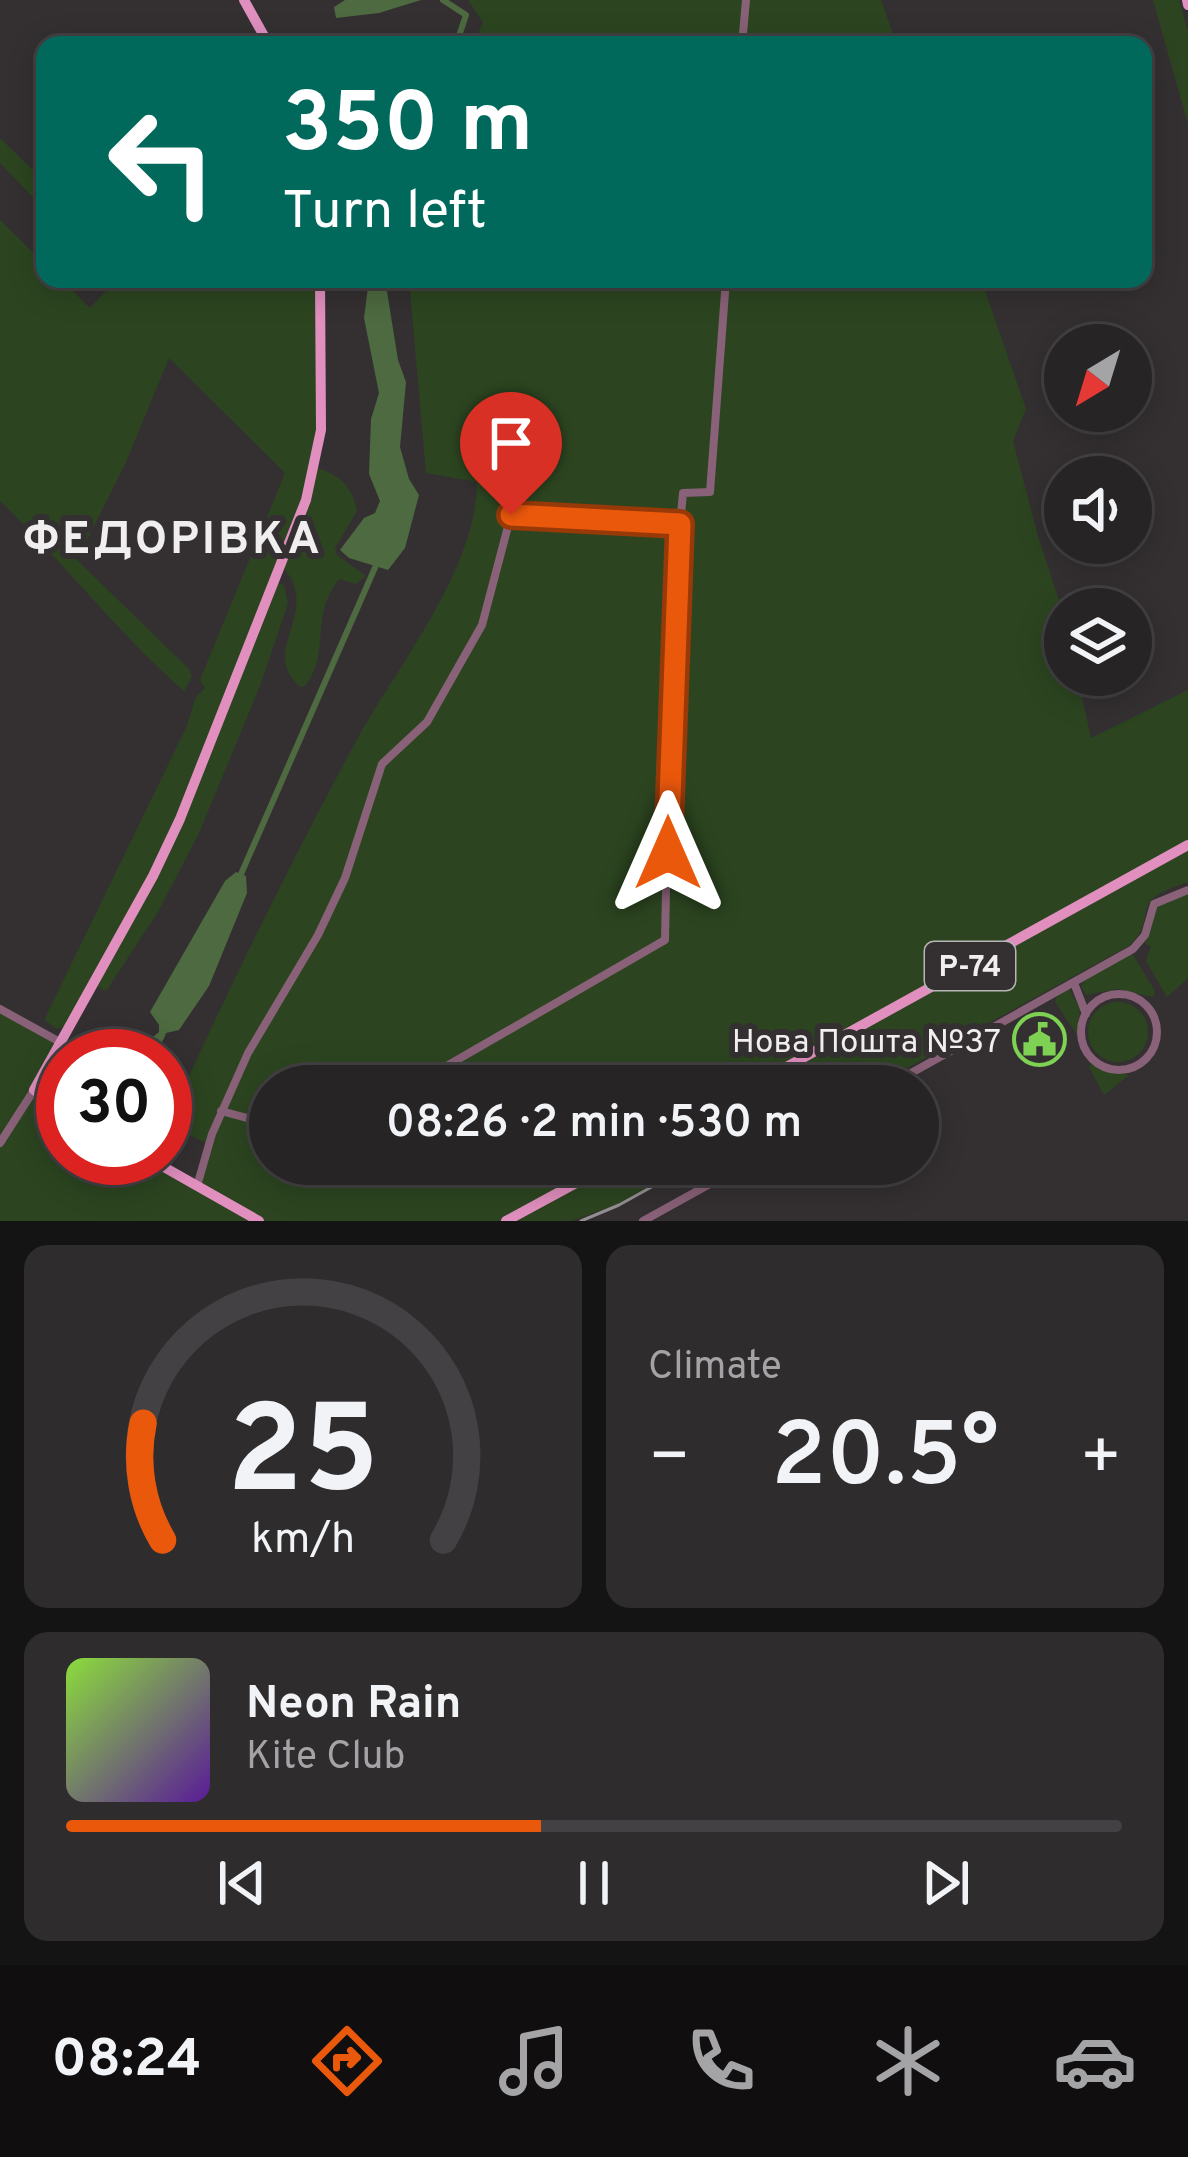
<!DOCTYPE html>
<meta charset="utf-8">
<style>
:root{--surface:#272426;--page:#2f2c2e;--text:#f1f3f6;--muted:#a4a4a7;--line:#434143;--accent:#ea580c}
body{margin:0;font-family:Overpass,sans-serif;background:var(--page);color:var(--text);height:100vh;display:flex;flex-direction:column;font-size:45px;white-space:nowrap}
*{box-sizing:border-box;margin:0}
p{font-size:39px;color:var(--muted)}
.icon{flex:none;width:66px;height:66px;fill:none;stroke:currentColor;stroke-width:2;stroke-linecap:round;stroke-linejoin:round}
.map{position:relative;height:1221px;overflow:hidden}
.sheet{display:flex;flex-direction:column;gap:24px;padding:24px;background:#151415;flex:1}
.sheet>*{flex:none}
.banner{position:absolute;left:36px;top:36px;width:1116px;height:252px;border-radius:24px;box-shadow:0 6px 30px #0003,0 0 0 3px var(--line);background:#00695c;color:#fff;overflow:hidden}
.needle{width:78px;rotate:218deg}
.tools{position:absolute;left:1044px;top:324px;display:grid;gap:24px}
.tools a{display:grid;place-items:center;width:108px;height:108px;border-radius:50%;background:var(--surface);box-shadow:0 6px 30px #0003,0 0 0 3px var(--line);font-size:60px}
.speed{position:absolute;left:36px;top:1029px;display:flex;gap:24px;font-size:60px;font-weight:700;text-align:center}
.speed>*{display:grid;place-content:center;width:156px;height:156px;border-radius:50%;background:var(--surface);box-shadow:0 6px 30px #0003,0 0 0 3px var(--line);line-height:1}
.speed .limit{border:18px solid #d22;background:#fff;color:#111}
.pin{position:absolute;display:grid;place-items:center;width:102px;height:102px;color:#fff;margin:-123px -51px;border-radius:50% 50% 50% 0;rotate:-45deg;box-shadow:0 0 12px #0007}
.pin .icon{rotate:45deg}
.me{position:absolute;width:132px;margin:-66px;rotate:0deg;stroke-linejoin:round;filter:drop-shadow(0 0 9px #0008)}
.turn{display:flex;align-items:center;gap:42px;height:252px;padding:0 48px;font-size:54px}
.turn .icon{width:156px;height:156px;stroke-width:2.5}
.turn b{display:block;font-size:84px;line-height:102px}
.big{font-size:90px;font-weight:600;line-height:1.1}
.sheet .widget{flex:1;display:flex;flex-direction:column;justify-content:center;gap:18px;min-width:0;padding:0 42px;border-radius:24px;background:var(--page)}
.sheet .dial{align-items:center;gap:0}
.dial svg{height:312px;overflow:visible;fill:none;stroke:var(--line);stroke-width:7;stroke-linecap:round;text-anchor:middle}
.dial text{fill:var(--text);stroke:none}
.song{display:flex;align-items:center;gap:36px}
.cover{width:144px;height:144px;border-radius:18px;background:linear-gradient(135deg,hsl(90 70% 55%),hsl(270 70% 35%))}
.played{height:12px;border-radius:6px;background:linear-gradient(90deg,var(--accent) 45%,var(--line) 45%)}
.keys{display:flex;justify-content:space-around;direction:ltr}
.heat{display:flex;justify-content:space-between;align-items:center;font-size:66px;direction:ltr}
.sheet .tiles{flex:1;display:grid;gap:24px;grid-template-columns:1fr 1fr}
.widget:last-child{grid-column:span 2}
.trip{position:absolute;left:249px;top:1065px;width:690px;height:120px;border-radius:60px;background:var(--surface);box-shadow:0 6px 30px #0003,0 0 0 3px var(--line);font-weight:600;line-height:120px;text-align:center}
.tab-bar{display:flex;height:192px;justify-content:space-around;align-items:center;background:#100e0f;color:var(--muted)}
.tab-bar .icon{width:84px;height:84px}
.tab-bar .selected{color:var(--accent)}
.tab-bar b{font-size:54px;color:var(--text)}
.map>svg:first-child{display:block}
.green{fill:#2c4520}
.water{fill:#4d6a40}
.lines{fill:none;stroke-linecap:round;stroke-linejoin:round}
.canal{stroke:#4d6a40;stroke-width:6}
.minor{stroke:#896178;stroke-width:8}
.major{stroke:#e08fbe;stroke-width:10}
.tram{stroke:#959193;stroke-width:3}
.route-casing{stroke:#983908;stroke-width:30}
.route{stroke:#ea580c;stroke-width:21}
.labels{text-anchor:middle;stroke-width:12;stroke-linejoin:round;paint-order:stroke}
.shield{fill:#343032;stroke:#b8b5b7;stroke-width:3}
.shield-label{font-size:30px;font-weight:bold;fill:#f1eef0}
.poi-label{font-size:33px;fill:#f1eef0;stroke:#343032;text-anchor:end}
.district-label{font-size:45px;font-weight:bold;letter-spacing:3px;fill:#f1eef0;stroke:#343032}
</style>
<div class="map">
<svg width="1188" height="1221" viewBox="0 0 1188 1221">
<rect width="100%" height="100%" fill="#343032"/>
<path class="green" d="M468 0H881L897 45H473L483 22Z
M1153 0H1179L1188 32V124Z
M0 138 45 182V210L0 163Z
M0 220 45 264V279H61L90 308 114 282 111 279H320L315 467C339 475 352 485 357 511L335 548 337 555 366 576 356 584 339 579C309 616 331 654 305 686L300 687C257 648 325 612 281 565L274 580 284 586 288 603 260 686 199 833 158 912 106 991 91 983 68 1025 57 1029 45 1020 47 1014 186 728 196 697 205 688 200 680 285 473 169 358 126 462 77 560 189 669 192 677 184 691C118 633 63 562 0 501Z
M409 279H981L1026 409 1013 441 1038 536 1065 619V675H1077L1091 738 1188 690V882C1122 903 1162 914 1130 945L875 1086H855L868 1079 861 1066 825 1086H270V1164H688L663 1178 660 1176 657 1182 617 1204 572 1221H0V1009L58 1041 34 1089 63 1109V1158H148L196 1185 208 1144 167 1124C225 996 287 869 354 745 395 669 477 570 477 482L426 473Z
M1188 893V978L1167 997 1146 961 1151 946 1145 944 1157 907Z
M1128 954 1133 955 1155 991 1153 997 1117 989 1086 995 1081 986 1085 979Z
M1069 989 1080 1009 1077 1035 1055 1002 1058 994Z
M1088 1032a30 30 0 1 1 60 0a30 30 0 1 1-60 0Z
M1092 1063 1107 1071 1126 1073 1128 1076 1104 1095 1089 1067Z"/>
<path class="water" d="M345 0H421L379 13 336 18 334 7Z
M369 279H385L398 360 406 382 400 447 409 479 419 495 405 548 388 570 349 558 340 550 364 518 375 513 380 501 369 474 371 419 379 393 364 318Z
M236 872 246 876 247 893 209 986 179 1030 166 1033C160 1053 145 1056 126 1056L144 1053 147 1042 159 1032V1025L150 1012 225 881Z"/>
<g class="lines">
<path class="canal" d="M443 0 466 15 456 45
M238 881 377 563"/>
<path class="minor" d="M742 45 746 0
M680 524 683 493 710 492 726 279
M1074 983 1086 1014
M1081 1032a38 38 0 1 1 76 0a38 38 0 1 1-76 0Z
M0 1009 58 1041
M888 1086 1133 949 1145 935 1154 904 1188 890
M221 1111 270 1124
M0 1143 34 1090
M197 1186 212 1134 248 1053 318 935 345 878 382 764 427 722 482 625 511 515 680 524 670 701 665 940 412 1086
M643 1221 746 1164"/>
<path class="major" d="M244 0 269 45
M1187 0 1188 5
M752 1086 1188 845
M63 1109 34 1090 153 876 180 819 306 500 321 430 320 279
M148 1158 259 1221
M506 1221 611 1164"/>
<path class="tram" d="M832 1086 863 1069
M581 1221 619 1205 693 1164"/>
</g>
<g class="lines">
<defs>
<path id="route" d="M511 515 680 524 668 853"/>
</defs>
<use href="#route" class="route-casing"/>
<use href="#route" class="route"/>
</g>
<defs>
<symbol id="civic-ring" viewBox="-11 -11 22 22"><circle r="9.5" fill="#343032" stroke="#7ed153" stroke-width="1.5"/><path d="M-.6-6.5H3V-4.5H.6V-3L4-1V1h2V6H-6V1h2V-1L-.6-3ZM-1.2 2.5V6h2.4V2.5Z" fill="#7ed153"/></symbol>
</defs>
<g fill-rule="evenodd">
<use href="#civic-ring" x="1010" y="1010" width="59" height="59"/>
</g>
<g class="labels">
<rect class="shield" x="925" y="942" width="90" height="48" rx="9"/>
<g class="shield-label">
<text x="970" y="976">Р-74</text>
</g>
<g class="poi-label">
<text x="1001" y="1052">Нова Пошта №37</text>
</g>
<g class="district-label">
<text x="173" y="553">ФЕДОРІВКА</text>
</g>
</g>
</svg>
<div class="tools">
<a><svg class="needle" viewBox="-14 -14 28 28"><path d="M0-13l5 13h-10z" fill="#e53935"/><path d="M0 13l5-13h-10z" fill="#a4a4a7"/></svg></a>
<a><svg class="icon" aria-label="sound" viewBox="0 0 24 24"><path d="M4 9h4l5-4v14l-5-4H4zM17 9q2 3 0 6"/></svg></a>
<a><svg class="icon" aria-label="layers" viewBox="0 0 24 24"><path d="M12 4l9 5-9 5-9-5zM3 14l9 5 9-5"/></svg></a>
</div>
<div class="speed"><div class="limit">30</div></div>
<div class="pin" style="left:511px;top:515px;background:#d93025"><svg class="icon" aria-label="arrive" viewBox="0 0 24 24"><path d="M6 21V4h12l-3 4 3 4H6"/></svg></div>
<svg class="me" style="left:668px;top:853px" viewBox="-20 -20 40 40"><path d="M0-17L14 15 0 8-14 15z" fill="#ea580c" stroke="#fff" stroke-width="4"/></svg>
<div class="trip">08:26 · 2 min · 530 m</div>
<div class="banner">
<div class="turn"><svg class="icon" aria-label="left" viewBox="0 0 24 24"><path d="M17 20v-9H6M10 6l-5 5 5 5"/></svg><div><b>350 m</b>Turn left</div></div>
</div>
</div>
<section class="sheet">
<div class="tiles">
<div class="widget dial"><svg viewBox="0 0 100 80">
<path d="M14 69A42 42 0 1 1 86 69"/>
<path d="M14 69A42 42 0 0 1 9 39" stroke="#ea580c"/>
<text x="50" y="56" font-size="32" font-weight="700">25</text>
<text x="50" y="72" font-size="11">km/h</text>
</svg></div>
<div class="widget"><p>Climate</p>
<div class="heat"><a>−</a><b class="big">20.5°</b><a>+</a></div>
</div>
<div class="widget">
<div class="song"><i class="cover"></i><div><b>Neon Rain</b><p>Kite Club</p></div></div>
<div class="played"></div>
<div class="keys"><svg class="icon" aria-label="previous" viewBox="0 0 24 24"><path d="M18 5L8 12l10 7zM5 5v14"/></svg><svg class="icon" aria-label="pause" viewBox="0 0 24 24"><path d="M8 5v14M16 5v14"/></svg><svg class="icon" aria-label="next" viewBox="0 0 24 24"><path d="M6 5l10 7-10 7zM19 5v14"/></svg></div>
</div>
</div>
</section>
<nav class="tab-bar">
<b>08:24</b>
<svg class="icon selected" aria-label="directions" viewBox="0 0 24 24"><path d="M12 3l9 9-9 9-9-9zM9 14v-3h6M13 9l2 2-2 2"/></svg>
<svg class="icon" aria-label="music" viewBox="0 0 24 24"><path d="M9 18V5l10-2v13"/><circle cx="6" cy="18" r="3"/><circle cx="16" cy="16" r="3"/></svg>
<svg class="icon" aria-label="phone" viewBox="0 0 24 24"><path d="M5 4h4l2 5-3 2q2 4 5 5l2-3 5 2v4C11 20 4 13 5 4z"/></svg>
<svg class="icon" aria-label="climate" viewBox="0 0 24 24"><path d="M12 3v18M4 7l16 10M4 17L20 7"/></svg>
<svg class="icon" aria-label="car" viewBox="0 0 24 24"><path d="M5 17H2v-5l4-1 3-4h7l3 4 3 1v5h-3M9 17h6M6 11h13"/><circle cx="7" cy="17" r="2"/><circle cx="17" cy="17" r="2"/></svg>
</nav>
